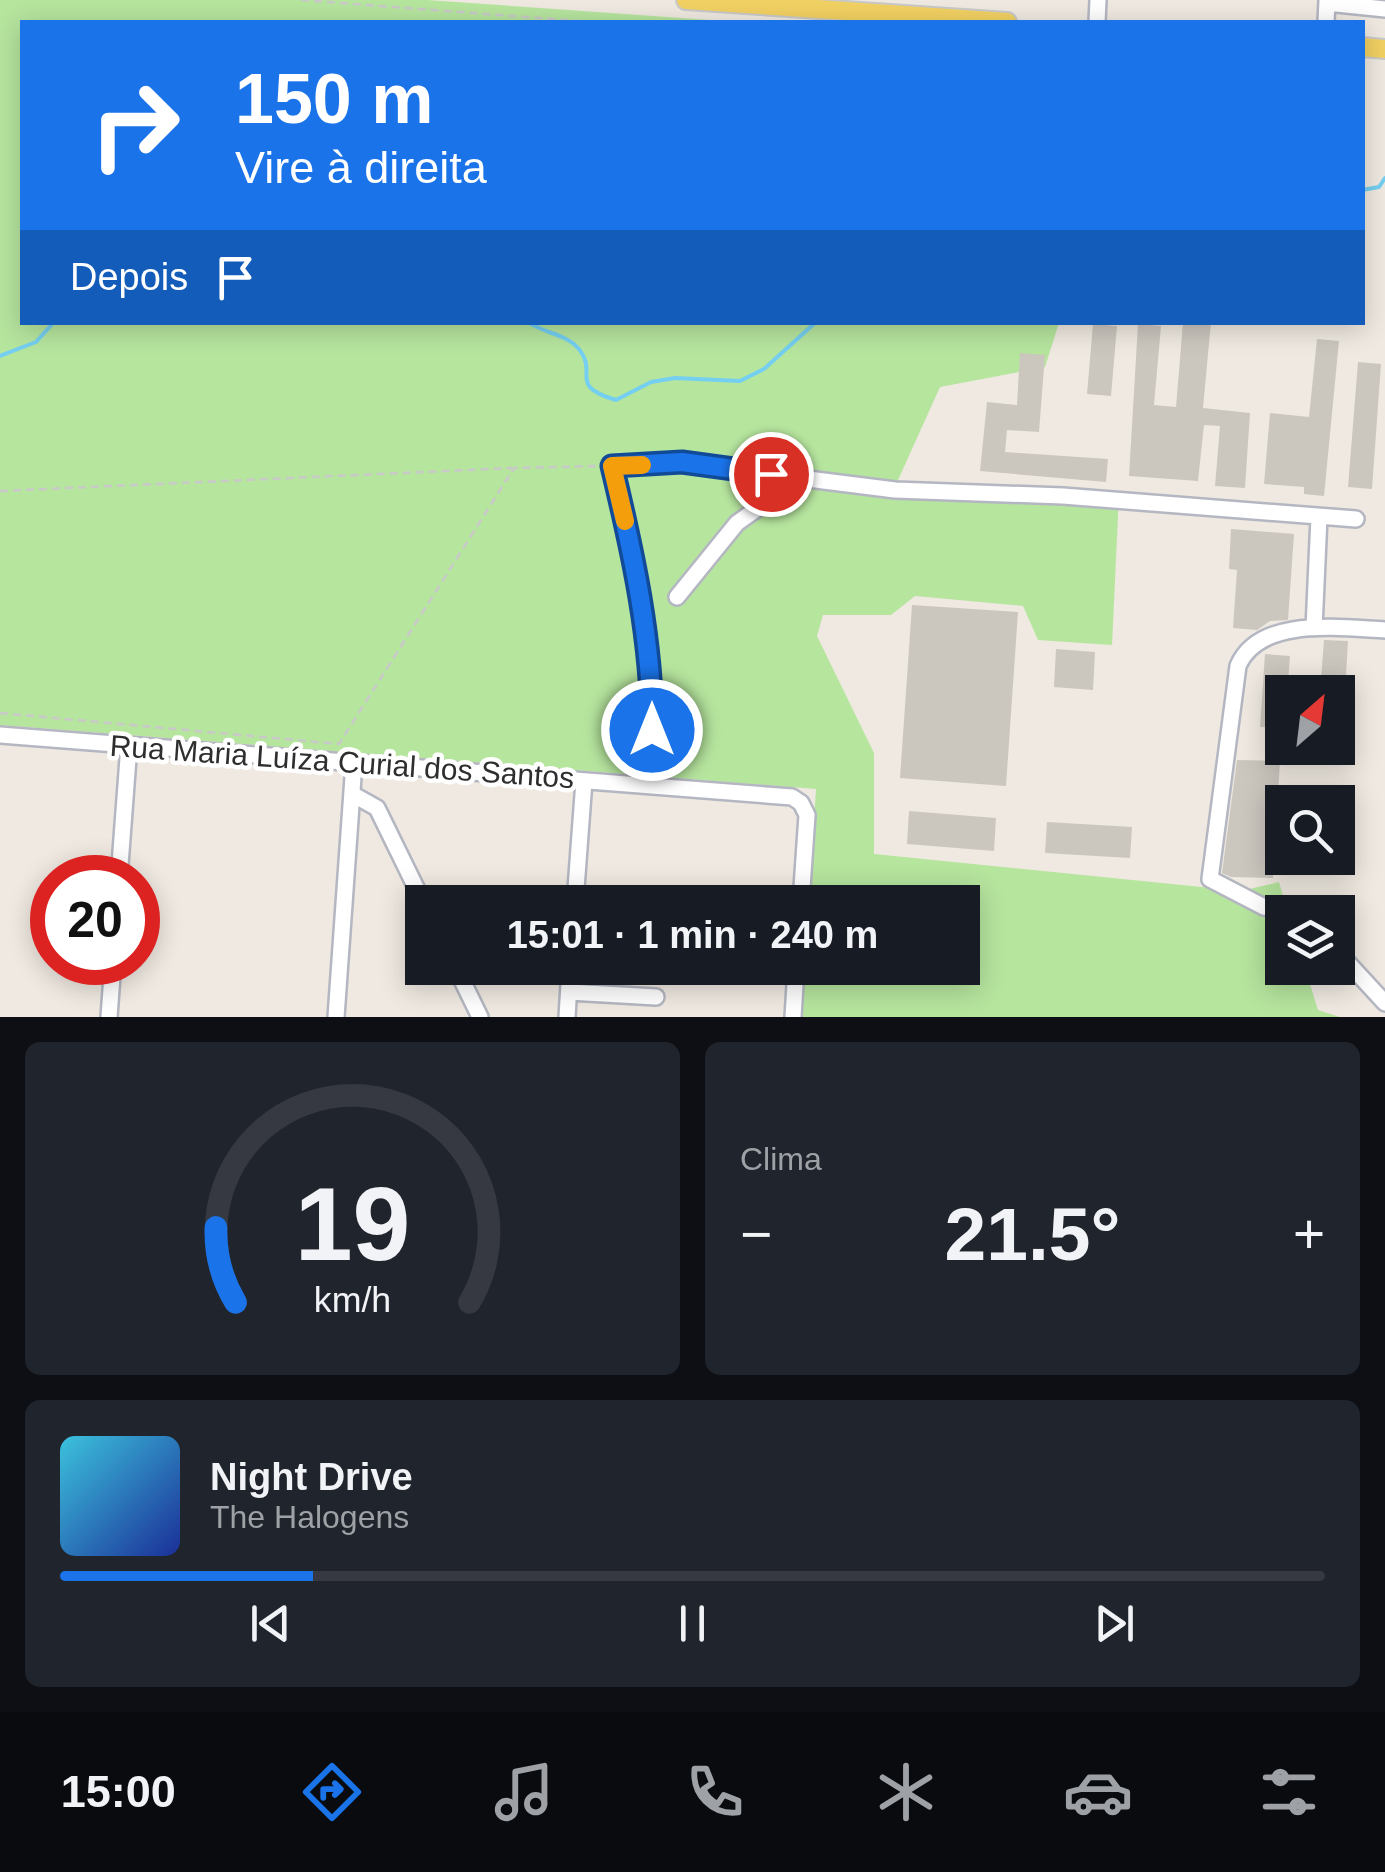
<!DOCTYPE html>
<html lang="pt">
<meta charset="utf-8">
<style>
:root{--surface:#171b24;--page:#20242c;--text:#f1f3f6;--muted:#9ea1a6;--line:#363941;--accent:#1a73e8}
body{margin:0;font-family:Arial,sans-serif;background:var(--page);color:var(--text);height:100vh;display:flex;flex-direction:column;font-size:38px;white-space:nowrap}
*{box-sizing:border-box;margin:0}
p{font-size:32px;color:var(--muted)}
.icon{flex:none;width:55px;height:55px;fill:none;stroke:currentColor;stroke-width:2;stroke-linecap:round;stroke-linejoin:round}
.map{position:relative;height:1017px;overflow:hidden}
.panel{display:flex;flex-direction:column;gap:25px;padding:25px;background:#0d0f14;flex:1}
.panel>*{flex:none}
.banner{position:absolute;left:20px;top:20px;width:1345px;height:305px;border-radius:0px;box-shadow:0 5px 25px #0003;background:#1a73e8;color:#fff;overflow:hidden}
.needle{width:65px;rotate:28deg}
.buttons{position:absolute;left:1265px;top:675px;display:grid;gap:20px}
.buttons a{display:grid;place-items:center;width:90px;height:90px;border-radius:0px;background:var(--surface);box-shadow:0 5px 25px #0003;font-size:50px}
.speed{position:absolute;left:30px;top:855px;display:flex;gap:20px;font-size:50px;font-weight:700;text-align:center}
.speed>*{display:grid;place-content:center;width:130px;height:130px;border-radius:50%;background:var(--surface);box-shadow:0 5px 25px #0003;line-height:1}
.speed .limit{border:15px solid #d22;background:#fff;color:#111}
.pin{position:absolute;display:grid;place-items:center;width:85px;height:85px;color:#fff;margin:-42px;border:5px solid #fff;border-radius:50%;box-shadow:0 2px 10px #0007}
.me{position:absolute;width:110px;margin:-55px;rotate:0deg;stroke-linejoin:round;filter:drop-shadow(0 0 8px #0008)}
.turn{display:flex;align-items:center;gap:35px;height:210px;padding:0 50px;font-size:45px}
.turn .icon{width:130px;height:130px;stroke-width:2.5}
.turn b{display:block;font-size:70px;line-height:85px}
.then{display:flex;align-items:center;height:95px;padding:0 50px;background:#0003;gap:20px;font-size:38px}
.big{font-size:75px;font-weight:700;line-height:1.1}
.panel .card{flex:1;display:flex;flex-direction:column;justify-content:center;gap:15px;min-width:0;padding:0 35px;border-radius:15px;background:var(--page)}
.panel .dial{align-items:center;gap:0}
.dial svg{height:260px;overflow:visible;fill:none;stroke:var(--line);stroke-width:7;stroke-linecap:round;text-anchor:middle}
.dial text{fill:var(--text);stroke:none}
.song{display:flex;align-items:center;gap:30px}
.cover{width:120px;height:120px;border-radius:15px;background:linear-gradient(135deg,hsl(190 70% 55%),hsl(230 70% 35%))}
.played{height:10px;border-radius:5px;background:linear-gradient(90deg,var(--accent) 20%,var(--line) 20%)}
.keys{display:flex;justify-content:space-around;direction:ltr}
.heat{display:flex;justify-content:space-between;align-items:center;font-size:55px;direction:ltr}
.panel .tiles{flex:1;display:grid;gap:25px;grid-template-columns:1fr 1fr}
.card:last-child{grid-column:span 2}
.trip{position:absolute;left:405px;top:885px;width:575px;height:100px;border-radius:0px;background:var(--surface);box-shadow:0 5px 25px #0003;font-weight:700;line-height:100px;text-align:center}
.menu{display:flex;height:160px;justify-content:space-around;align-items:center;background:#090b0e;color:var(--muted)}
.menu .icon{width:70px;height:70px}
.menu .selected{color:var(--accent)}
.menu b{font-size:45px;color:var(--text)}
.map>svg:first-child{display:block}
.green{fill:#b6e59e}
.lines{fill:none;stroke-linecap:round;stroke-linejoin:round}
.stream{stroke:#75cff0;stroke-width:4}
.building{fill:#cbc7bf}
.minor-casing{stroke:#b4b7c1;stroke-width:20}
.major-casing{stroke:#c9c9c9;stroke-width:22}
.path{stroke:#c9c9c9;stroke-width:2.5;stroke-dasharray:8 5;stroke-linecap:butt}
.minor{stroke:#fff;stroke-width:15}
.major{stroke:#f2d163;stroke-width:18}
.route-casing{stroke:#114b97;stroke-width:25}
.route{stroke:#1a73e8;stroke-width:18}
.slow{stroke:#f59e0b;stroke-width:18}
.labels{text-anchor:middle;stroke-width:9;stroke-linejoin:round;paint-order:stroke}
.street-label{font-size:30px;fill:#2e2e2e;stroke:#fff}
</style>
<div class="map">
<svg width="1385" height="1017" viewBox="0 0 1385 1017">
<rect width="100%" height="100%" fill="#efe9e1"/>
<path class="green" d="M0 0H427L738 22H22V322L1059 323 1045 367 940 387 898 480 903 487 1119 495 1112 645 1038 640 1023 606 915 596 891 615H823L817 636 874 753V854L1241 891 1279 882 1288 912H1282V968H1305L1318 1010 1340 1017H801L804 968H962V902H809L816 789 0 725Z"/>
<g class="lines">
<path class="stream" d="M1362 190 1379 187 1385 178
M528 322C543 333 566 334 578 348 600 374 566 385 616 400L651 382 675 378 740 381 764 369 816 322
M0 356 36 342 54 322"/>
</g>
<path class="building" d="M1183 322H1211L1203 408 1250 413 1245 488 1215 486 1220 426 1204 425 1198 481 1129 476 1138 324 1161 326 1154 405 1176 407Z
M1093 324 1117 326 1111 396 1087 394Z
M1317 339 1339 341 1324 496 1304 494V487L1264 484 1270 413 1309 417Z
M1020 353 1045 355 1039 432 1007 430 1005 452 1108 459 1106 482 980 471 987 402 1017 405Z
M1358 362 1381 364 1372 489 1348 487Z
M1231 529 1294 534 1288 620 1270 621 1257 630 1233 628 1237 570 1229 569Z
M912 605 1018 612 1006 786 900 778Z
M1324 640 1348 641 1345 692H1320Z
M1056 649 1095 652 1093 690 1054 687Z
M1265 654 1290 656 1288 683 1316 685V692H1282V728L1260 727Z
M1237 760 1280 761 1273 878 1231 877 1222 873Z
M909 811 996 818 994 851 907 844Z
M1047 822 1132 827 1130 858 1045 853Z"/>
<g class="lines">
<defs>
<path id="minor" d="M1327 3 1385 9
M1097 22 1098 0
M1326 22 1327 0
M677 597 737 523 800 478 895 490 1063 496 1356 519
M1314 628 1319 517
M0 735 792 797 801 803 807 815 801 902
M652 757C652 657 635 563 613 466L681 462 800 478
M352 794 377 808 423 902
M119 878 129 745
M575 902 584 781
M1295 912 1264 907 1210 879 1238 666C1259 616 1341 628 1385 630
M1338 952 1385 1003
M456 968 480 1017
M569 992 656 997
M109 1017 113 962
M336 1017 354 763
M567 1017 570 968
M793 1017 796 968"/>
<path id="major" d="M686 0 1007 22
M1362 47 1385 49"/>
</defs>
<use href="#minor" class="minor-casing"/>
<use href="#major" class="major-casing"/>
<path class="path" d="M301 0 592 22
M0 491 512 468
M0 713 339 744 514 468 601 466"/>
<use href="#minor" class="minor"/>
<use href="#major" class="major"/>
</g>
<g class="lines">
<defs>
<path id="route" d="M652 730C652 640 633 553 612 466L682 462 771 474"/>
</defs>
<use href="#route" class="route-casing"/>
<use href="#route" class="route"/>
<path class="slow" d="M625 521 612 466 642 465"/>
</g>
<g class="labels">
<g class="street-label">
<text transform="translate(342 762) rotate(4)" y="10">Rua Maria Luíza Curial dos Santos</text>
</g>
</g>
</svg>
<div class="buttons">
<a><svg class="needle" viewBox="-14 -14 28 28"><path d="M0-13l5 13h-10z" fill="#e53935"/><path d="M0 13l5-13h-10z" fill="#9ea1a6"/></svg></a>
<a><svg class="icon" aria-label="search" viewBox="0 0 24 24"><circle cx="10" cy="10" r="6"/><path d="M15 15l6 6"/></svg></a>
<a><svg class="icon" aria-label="layers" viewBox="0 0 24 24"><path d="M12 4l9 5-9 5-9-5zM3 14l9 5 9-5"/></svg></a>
</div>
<div class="speed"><div class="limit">20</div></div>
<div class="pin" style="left:771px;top:474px;background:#d93025"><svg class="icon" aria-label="arrive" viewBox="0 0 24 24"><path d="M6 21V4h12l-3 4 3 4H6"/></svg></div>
<svg class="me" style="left:652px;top:730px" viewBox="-20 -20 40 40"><circle r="17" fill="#1a73e8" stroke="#fff" stroke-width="3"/><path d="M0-11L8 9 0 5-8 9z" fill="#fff"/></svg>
<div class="trip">15:01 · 1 min · 240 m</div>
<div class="banner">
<div class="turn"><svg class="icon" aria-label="right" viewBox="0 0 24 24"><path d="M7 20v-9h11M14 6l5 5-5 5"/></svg><div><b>150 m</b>Vire à direita</div></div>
<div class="then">Depois<svg class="icon" aria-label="arrive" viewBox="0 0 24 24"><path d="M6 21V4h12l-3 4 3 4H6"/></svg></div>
</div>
</div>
<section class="panel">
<div class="tiles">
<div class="card dial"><svg viewBox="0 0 100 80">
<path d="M14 69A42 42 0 1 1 86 69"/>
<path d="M14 69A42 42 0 0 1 8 46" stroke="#1a73e8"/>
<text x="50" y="56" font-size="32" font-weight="700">19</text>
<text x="50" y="72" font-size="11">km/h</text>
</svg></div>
<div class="card"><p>Clima</p>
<div class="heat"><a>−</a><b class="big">21.5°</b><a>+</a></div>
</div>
<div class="card">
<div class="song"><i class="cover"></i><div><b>Night Drive</b><p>The Halogens</p></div></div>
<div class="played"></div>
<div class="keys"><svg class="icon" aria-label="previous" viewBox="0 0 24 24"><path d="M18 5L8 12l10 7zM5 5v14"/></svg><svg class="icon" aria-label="pause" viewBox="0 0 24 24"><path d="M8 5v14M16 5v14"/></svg><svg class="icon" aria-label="next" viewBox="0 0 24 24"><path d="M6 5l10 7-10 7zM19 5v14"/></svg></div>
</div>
</div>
</section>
<nav class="menu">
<b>15:00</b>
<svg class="icon selected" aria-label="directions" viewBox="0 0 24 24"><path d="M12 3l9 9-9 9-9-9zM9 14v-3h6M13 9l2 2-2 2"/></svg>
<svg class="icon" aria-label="music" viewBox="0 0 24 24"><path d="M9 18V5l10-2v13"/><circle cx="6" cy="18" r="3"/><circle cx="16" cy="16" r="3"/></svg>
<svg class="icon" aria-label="phone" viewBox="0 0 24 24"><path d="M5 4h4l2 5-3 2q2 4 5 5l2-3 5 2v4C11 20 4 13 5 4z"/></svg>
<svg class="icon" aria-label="climate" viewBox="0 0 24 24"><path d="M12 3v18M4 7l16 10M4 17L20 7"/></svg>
<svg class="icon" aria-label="car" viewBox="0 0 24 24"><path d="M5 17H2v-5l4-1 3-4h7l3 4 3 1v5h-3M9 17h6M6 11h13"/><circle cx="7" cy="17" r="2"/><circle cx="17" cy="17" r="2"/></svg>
<svg class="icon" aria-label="filters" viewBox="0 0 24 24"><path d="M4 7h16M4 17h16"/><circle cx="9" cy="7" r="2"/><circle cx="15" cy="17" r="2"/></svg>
</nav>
